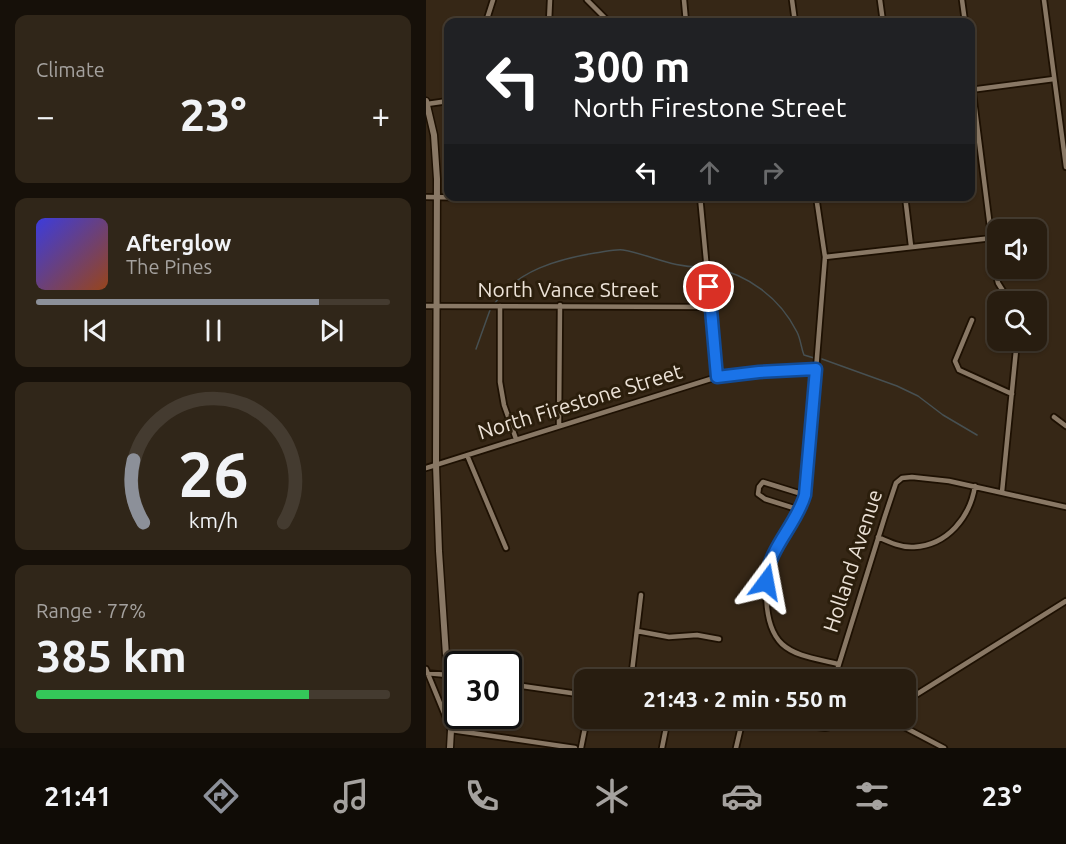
<!DOCTYPE html>
<meta charset="utf-8">
<style>
:root{--surface:#281d10;--page:#302619;--text:#f1f3f6;--muted:#a5a29f;--line:#443b30;--accent:#8c9099}
body{margin:0;font-family:Ubuntu,sans-serif;background:var(--page);color:var(--text);height:100vh;display:flex;flex-direction:column;font-size:22px;white-space:nowrap}
*{box-sizing:border-box;margin:0}
p{font-size:20px;color:var(--muted)}
.icon{flex:none;width:33px;height:33px;fill:none;stroke:currentColor;stroke-width:2;stroke-linecap:round;stroke-linejoin:round}
.map{position:relative;flex:1;overflow:hidden}
.details{display:flex;flex-direction:column;gap:15px;padding:15px;background:#161009;width:426px}
.details>*{flex:none}
.top-card{position:absolute;left:18px;top:18px;width:531px;height:183px;border-radius:12px;box-shadow:0 2px 4px #0004,0 0 0 2px var(--line);background:#202124;color:#fff;overflow:hidden}
.buttons{position:absolute;left:561px;top:219px;display:grid;gap:12px}
.buttons a{display:grid;place-items:center;width:60px;height:60px;border-radius:12px;background:var(--surface);box-shadow:0 2px 4px #0004,0 0 0 2px var(--line);font-size:30px}
.speed{position:absolute;left:18px;top:651px;display:flex;gap:12px;font-size:30px;font-weight:700;text-align:center}
.speed>*{display:grid;place-content:center;width:78px;height:78px;border-radius:50%;background:var(--surface);box-shadow:0 2px 4px #0004,0 0 0 2px var(--line);line-height:1}
.speed .limit{border:3px solid #111;border-radius:9px;background:#fff;color:#111}
.pin{position:absolute;display:grid;place-items:center;width:51px;height:51px;color:#fff;margin:-26px;border:3px solid #fff;border-radius:50%;box-shadow:0 2px 6px #0007}
.me{position:absolute;width:66px;margin:-33px;rotate:13deg;stroke-linejoin:round;filter:drop-shadow(0 0 4px #0008)}
.turn{display:flex;align-items:center;gap:21px;height:126px;padding:0 30px;font-size:27px}
.turn .icon{width:78px;height:78px;stroke-width:2.5}
.turn b{display:block;font-size:42px;line-height:51px}
.lanes{display:flex;align-items:center;height:57px;padding:0 30px;background:#0003;justify-content:center;gap:30px;direction:ltr}
.lanes .off{opacity:.35}
.big{font-size:45px;font-weight:700;line-height:1.1}
.details .widget{flex:1;display:flex;flex-direction:column;justify-content:center;gap:9px;min-width:0;padding:0 21px;border-radius:12px;background:var(--page)}
.details .dial{align-items:center;gap:0}
.dial svg{height:156px;overflow:visible;fill:none;stroke:var(--line);stroke-width:7;stroke-linecap:round;text-anchor:middle}
.dial text{fill:var(--text);stroke:none}
.song{display:flex;align-items:center;gap:18px}
.cover{width:72px;height:72px;border-radius:9px;background:linear-gradient(135deg,hsl(240 70% 55%),hsl(20 70% 35%))}
.played{height:6px;border-radius:3px;background:linear-gradient(90deg,var(--accent) 80%,var(--line) 80%)}
.keys{display:flex;justify-content:space-around;direction:ltr}
.heat{display:flex;justify-content:space-between;align-items:center;font-size:33px;direction:ltr}
.charge{height:9px;border-radius:4px;background:linear-gradient(90deg,#34c759 77%,var(--line) 0)}
.trip{position:absolute;left:148px;top:669px;width:342px;height:60px;border-radius:12px;background:var(--surface);box-shadow:0 2px 4px #0004,0 0 0 2px var(--line);font-weight:700;line-height:60px;text-align:center}
.menu{display:flex;height:96px;justify-content:space-around;align-items:center;background:#100c06;color:var(--muted)}
.menu .icon{width:42px;height:42px}
.menu .selected{color:var(--accent)}
.menu b{font-size:27px;color:var(--text)}
main{display:flex;flex:1;min-height:0}
.map>svg:first-child{display:block}
.lines{fill:none;stroke-linecap:round;stroke-linejoin:round}
.stream{stroke:#475052;stroke-width:1.5}
.minor-casing{stroke:#1d1002;stroke-width:8}
.secondary-casing{stroke:#1d1002;stroke-width:9}
.minor{stroke:#897865;stroke-width:4.5}
.secondary{stroke:#897865;stroke-width:6}
.route-casing{stroke:#114b97;stroke-width:15}
.route{stroke:#1a73e8;stroke-width:10}
.labels{text-anchor:middle;stroke-width:6;stroke-linejoin:round;paint-order:stroke}
.street-label{font-size:21px;fill:#ece2d7;stroke:#2b1e0c}
</style>
<main>
<section class="details">
<div class="widget"><p>Climate</p>
<div class="heat"><a>−</a><b class="big">23°</b><a>+</a></div>
</div>
<div class="widget">
<div class="song"><i class="cover"></i><div><b>Afterglow</b><p>The Pines</p></div></div>
<div class="played"></div>
<div class="keys"><svg class="icon" aria-label="previous" viewBox="0 0 24 24"><path d="M18 5L8 12l10 7zM5 5v14"/></svg><svg class="icon" aria-label="pause" viewBox="0 0 24 24"><path d="M8 5v14M16 5v14"/></svg><svg class="icon" aria-label="next" viewBox="0 0 24 24"><path d="M6 5l10 7-10 7zM19 5v14"/></svg></div>
</div>
<div class="widget dial"><svg viewBox="0 0 100 80">
<path d="M14 69A42 42 0 1 1 86 69"/>
<path d="M14 69A42 42 0 0 1 9 37" stroke="#8c9099"/>
<text x="50" y="56" font-size="32" font-weight="700">26</text>
<text x="50" y="72" font-size="11">km/h</text>
</svg></div>
<div class="widget"><p>Range · 77%</p><b class="big">385 km</b><div class="charge"></div></div>
</section>
<div class="map">
<svg width="640" height="748" viewBox="0 0 640 748">
<rect width="100%" height="100%" fill="#362716"/>
<g class="lines">
<path class="stream" d="M284 267C322 274 354 298 371 332 375 340 375 348 378 355L388 358
M69 303C91 270 133 259 169 253 178 252 189 249 197 250 226 255 245 268 277 267
M50 349 64 310
M396 359 471 386 492 396 517 415 551 435"/>
<defs>
<path id="minor" d="M161 0 183 22
M258 0 260 22
M366 0 369 22
M454 0 457 22
M536 0 539 22
M618 0 640 167
M60 22 67 0
M123 22 124 0
M544 69 570 275 572 283 584 302
M544 90 628 79
M1 104 22 101
M274 196 291 377
M390 196 399 257 381 482C376 514 361 525 348 552 337 575 336 625 356 644 370 657 393 659 412 664
M479 196 485 246
M0 197 132 199 274 196
M399 257 566 238
M0 306 285 307
M74 306V382L78 405 90 439
M546 320 529 361 533 370 586 394
M628 417 640 426
M133 425 134 305
M41 455 80 548
M0 468 291 377 333 372 390 369
M576 492 591 340
M374 510 339 499 332 494 333 487 337 482 379 495
M452 537C463 542 476 548 488 547 522 545 544 517 549 486
M211 631 243 637 271 635 293 639
M0 669 25 730 149 748
M0 673 32 676
M205 680 215 595
M408 680 459 516 470 483 476 478 486 477 523 481 640 507
M82 684 159 695
M480 701 640 601
M322 718 399 728 443 718
M461 718 518 748
M399 728 400 718
M155 748 161 718
M236 748 242 718
M310 748 317 718"/>
<path id="secondary" d="M0 101 8 135 11 179 10 465 13 551 25 730 24 748"/>
</defs>
<use href="#minor" class="minor-casing"/>
<use href="#secondary" class="secondary-casing"/>
<use href="#minor" class="minor"/>
<use href="#secondary" class="secondary"/>
</g>
<g class="lines">
<defs>
<path id="route" d="M283 287 291 377 333 372 390 369 379 495C370 526 342 548 340 582"/>
</defs>
<use href="#route" class="route-casing"/>
<use href="#route" class="route"/>
</g>
<g class="labels">
<g class="street-label">
<text x="142" y="297">North Vance Street</text>
<text transform="translate(154 402) rotate(-17)" y="7">North Firestone Street</text>
<text transform="translate(427 561) rotate(-72)" y="7">Holland Avenue</text>
</g>
</g>
</svg>
<div class="buttons">
<a><svg class="icon" aria-label="sound" viewBox="0 0 24 24"><path d="M4 9h4l5-4v14l-5-4H4zM17 9q2 3 0 6"/></svg></a>
<a><svg class="icon" aria-label="search" viewBox="0 0 24 24"><circle cx="10" cy="10" r="6"/><path d="M15 15l6 6"/></svg></a>
</div>
<div class="speed"><div class="limit">30</div></div>
<div class="pin" style="left:283px;top:287px;background:#d93025"><svg class="icon" aria-label="arrive" viewBox="0 0 24 24"><path d="M6 21V4h12l-3 4 3 4H6"/></svg></div>
<svg class="me" style="left:340px;top:582px" viewBox="-20 -20 40 40"><path d="M0-17L14 15 0 8-14 15z" fill="#1a73e8" stroke="#fff" stroke-width="4"/></svg>
<div class="trip">21:43 · 2 min · 550 m</div>
<div class="top-card">
<div class="turn"><svg class="icon" aria-label="left" viewBox="0 0 24 24"><path d="M17 20v-9H6M10 6l-5 5 5 5"/></svg><div><b>300 m</b>North Firestone Street</div></div>
<div class="lanes"><svg class="icon" aria-label="left" viewBox="0 0 24 24"><path d="M17 20v-9H6M10 6l-5 5 5 5"/></svg><svg class="icon off" aria-label="ahead" viewBox="0 0 24 24"><path d="M12 20V5M6 11l6-6 6 6"/></svg><svg class="icon off" aria-label="right" viewBox="0 0 24 24"><path d="M7 20v-9h11M14 6l5 5-5 5"/></svg></div>
</div>
</div>
</main>
<nav class="menu">
<b>21:41</b>
<svg class="icon selected" aria-label="directions" viewBox="0 0 24 24"><path d="M12 3l9 9-9 9-9-9zM9 14v-3h6M13 9l2 2-2 2"/></svg>
<svg class="icon" aria-label="music" viewBox="0 0 24 24"><path d="M9 18V5l10-2v13"/><circle cx="6" cy="18" r="3"/><circle cx="16" cy="16" r="3"/></svg>
<svg class="icon" aria-label="phone" viewBox="0 0 24 24"><path d="M5 4h4l2 5-3 2q2 4 5 5l2-3 5 2v4C11 20 4 13 5 4z"/></svg>
<svg class="icon" aria-label="climate" viewBox="0 0 24 24"><path d="M12 3v18M4 7l16 10M4 17L20 7"/></svg>
<svg class="icon" aria-label="car" viewBox="0 0 24 24"><path d="M5 17H2v-5l4-1 3-4h7l3 4 3 1v5h-3M9 17h6M6 11h13"/><circle cx="7" cy="17" r="2"/><circle cx="17" cy="17" r="2"/></svg>
<svg class="icon" aria-label="filters" viewBox="0 0 24 24"><path d="M4 7h16M4 17h16"/><circle cx="9" cy="7" r="2"/><circle cx="15" cy="17" r="2"/></svg>
<b>23°</b>
</nav>
